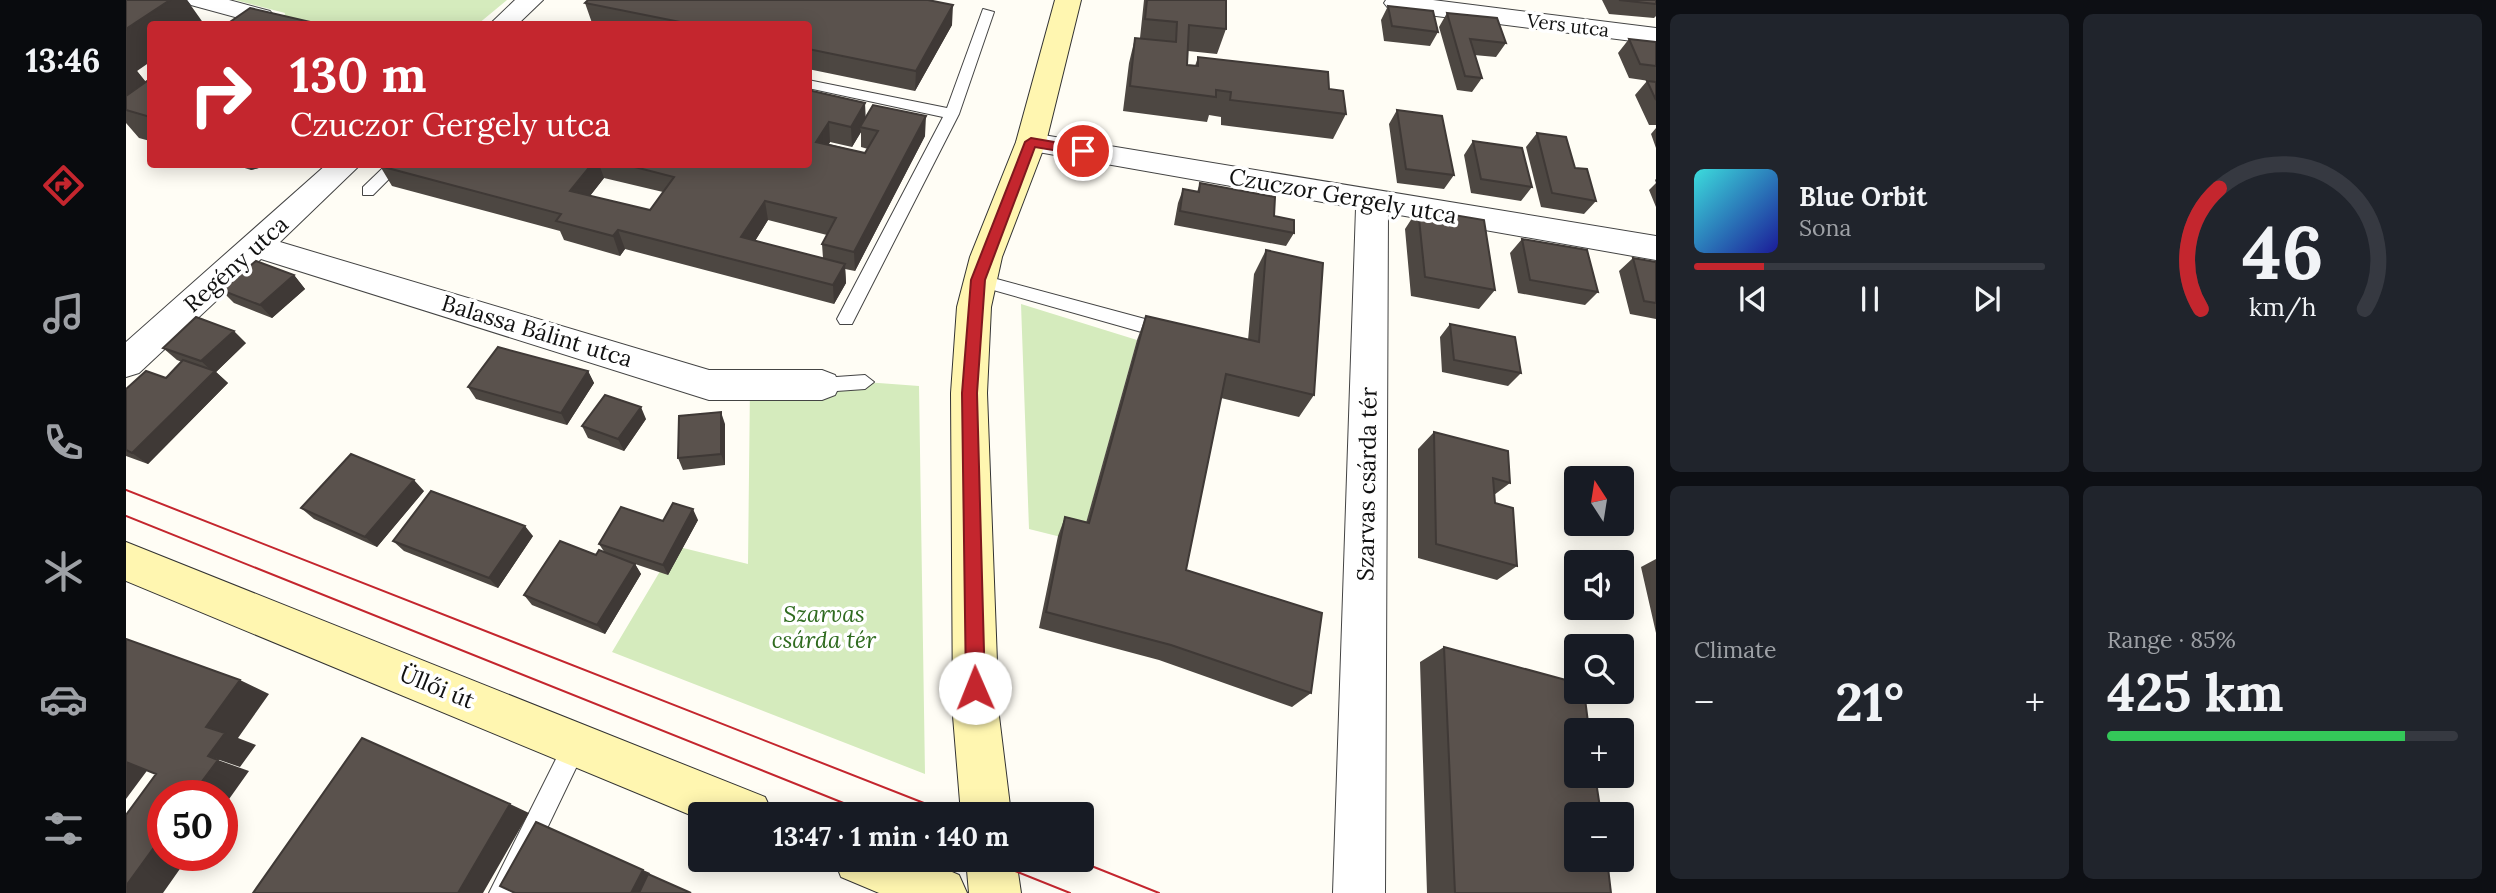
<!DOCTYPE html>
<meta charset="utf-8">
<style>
:root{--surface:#171b24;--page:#20242c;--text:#f1f3f6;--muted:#9ea1a6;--line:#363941;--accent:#c4262e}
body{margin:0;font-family:Lora,serif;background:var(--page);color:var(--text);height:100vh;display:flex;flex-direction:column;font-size:26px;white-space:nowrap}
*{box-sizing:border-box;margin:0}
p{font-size:23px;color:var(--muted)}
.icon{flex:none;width:38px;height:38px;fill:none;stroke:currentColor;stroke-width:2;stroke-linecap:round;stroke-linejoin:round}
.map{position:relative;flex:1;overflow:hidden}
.side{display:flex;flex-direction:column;gap:14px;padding:14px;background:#0d0f14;width:840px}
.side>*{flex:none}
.top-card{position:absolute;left:21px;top:21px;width:665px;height:147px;border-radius:7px;box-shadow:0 4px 18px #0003;background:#c4262e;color:#fff;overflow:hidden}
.needle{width:46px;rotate:348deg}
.fabs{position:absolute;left:1438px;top:466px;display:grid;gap:14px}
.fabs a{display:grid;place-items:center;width:70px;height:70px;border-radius:7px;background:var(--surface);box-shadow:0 4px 18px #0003;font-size:35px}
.speed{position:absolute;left:21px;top:780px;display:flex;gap:14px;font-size:35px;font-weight:700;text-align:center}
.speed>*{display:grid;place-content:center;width:91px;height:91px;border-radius:50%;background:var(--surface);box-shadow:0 4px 18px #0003;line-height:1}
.speed .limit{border:10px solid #d22;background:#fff;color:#111}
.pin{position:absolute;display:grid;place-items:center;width:60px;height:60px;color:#fff;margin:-30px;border:4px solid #fff;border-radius:50%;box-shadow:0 2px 7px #0007}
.me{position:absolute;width:77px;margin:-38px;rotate:359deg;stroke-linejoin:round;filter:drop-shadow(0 0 5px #0008)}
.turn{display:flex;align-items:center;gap:24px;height:147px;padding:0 28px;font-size:32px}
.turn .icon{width:91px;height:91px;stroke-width:2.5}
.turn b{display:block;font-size:49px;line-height:60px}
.big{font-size:52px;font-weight:700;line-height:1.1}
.side .card{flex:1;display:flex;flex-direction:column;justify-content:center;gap:10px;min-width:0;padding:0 24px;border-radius:10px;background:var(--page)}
.side .dial{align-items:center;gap:0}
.dial svg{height:182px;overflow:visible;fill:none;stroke:var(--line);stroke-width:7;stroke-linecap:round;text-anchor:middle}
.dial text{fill:var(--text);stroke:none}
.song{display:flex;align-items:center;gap:21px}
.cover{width:84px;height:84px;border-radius:10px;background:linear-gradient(135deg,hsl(180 70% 55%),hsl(240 70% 35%))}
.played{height:7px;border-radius:4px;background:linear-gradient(90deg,var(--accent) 20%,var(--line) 20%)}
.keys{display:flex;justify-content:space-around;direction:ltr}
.heat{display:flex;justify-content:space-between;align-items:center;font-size:38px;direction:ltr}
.charge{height:10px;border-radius:5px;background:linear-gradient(90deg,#34c759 85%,var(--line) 0)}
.side .tiles{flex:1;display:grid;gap:14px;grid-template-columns:repeat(2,1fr)}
.trip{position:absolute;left:562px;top:802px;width:406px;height:70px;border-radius:7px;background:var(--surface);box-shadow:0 4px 18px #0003;font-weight:700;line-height:70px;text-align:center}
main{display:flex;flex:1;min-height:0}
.menu{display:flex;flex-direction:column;width:126px;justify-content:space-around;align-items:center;background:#090b0e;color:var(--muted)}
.menu .icon{width:49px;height:49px}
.menu .current{color:var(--accent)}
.menu b{font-size:32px;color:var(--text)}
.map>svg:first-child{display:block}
.green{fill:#d5ebbd}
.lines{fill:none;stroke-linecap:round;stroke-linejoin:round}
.lane-casing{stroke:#444;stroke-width:2}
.street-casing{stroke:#444;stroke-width:2}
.secondary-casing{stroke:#333;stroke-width:2}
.lane{fill:#fff;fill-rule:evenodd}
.street{fill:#fff;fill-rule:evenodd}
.secondary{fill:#fff6b0;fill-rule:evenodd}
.tram{stroke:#c4262e;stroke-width:2}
.wall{fill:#4d4742;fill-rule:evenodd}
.shaded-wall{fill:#3f3936}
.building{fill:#5a524d;stroke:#3f3936;stroke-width:2}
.route{fill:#c4262e;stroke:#7f191e;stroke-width:2}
.labels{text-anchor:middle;stroke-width:7;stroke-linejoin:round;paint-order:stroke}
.far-street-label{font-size:19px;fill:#111;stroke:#fff}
.street-label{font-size:23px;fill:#111;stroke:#fff}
.park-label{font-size:23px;font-style:italic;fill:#2f6b1f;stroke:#fff}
</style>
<main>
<nav class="menu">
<b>13:46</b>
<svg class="icon current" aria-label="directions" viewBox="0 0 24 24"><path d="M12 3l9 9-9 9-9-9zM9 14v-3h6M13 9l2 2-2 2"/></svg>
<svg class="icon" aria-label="music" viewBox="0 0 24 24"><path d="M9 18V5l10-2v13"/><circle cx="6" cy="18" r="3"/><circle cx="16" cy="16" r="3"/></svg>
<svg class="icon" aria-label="phone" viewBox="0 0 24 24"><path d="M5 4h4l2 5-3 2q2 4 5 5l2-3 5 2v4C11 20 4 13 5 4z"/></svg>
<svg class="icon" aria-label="climate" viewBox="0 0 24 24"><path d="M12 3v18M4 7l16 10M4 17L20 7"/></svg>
<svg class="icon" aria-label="car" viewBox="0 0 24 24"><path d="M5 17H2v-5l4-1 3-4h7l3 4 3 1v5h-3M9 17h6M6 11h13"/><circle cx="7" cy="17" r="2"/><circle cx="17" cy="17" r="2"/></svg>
<svg class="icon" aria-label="filters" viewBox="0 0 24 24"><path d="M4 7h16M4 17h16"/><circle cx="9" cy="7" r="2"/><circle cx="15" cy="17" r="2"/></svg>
</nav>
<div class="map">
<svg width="1530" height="893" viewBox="0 0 1530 893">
<rect width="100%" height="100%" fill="#fffdf5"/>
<path class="green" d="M109 0H381L352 24H156L159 13Z
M895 304 1011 340 955 542 903 529Z
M739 382 793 386 799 774 486 652 549 546 622 564 624 385Z"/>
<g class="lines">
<defs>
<path id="lane" d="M857 9 868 12 833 114 726 324H714L711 319 817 117 682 88V80L821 108Z
M261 164H278L247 195H237V187Z
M852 274 1019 319 1028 326 1019 333 846 284 844 280Z
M739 375 748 382 739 389 696 392 687 385 696 378Z
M450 731 458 735 462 743 390 893H363L442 735Z"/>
<path id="street" d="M61 0H103L144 11 148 16 144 21 135 24 65 5Z
M389 0H417L392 24H364Z
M1260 0H1307L1530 28V44L1271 11 1262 8 1258 3Z
M905 133 1530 236V260L1262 213 1259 893H1207L1230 208 895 149 890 142 895 135Z
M201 164H235L154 242 583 370H696L709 375 714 385 709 395 696 400H583L135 259 13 373 0 377V342Z"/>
<path id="secondary" d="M929 0H955L920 142 876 257 865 307 861 393 873 716 885 814H835L827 716 825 393 831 307 844 257 890 142Z
M0 542 639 797 647 814H574V819L0 581Z
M708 859H796L833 875 841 893H753L715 877Z
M840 859H890L895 893H843Z"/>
</defs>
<use href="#lane" class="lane-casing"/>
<use href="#street" class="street-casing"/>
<use href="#secondary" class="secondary-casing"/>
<use href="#lane" class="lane"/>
<use href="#street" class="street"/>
<use href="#secondary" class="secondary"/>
<path class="tram" d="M0 490 826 814
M0 516 745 814
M859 859 944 893
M948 859 1033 893"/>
</g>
<path class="wall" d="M0 0 78 24H24L11 71 20 82 24 79V141L13 138 0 123Z
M1018 0H1100V29L1091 54 1062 51 1061 65 1069 66 1072 57 1203 89 1220 114 1207 139 1095 125V117L1083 115 1081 122 997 111 1003 63 1009 38H1014Z
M1476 0H1530V16L1528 18 1483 14Z
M459 3 826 25 789 91 682 69V24H473L466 23Z
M1262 6 1312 32 1304 46 1258 41 1255 20Z
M1321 13 1380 43 1370 57 1348 55 1356 78 1346 92 1331 90 1313 27Z
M1503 39 1530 42V82L1503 78 1492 53Z
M1521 81 1530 82V125H1523L1509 95Z
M682 90 740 118 799 136 729 271 719 269 720 283 708 304 499 249 494 256 438 240 434 231 266 186 254 166H358L359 164H682ZM735 132V147L742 149 739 153 703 144 704 142 726 147ZM478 178 537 192 524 210 464 196ZM642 220 701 235 696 244 697 258 629 241Z
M1271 110 1328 175 1318 189 1271 183 1263 124Z
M1530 128V148L1525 134Z
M1411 133 1449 168 1470 201 1458 214 1415 207 1400 147Z
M1347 141 1406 187 1395 201 1345 193 1338 155Z
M106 164H148L125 170Z
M1530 179V207L1523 190 1530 183 1529 180Z
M1074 183 1148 216 1168 233 1160 246 1048 225 1052 203 1057 189 1071 192Z
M1292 209 1369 290 1353 309 1285 296 1279 229Z
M1396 239 1472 292 1459 305 1392 293 1384 253Z
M1140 250 1188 395 1173 417 1095 398 1060 570 1185 693 1166 707 1033 660 913 628 932 536 939 517 960 523 1011 340 1020 316 1122 340 1128 274Z
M1507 258 1530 262V319L1504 314 1493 271Z
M168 275 179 289 146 318 108 303 95 290Z
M1324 324 1395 373 1382 386 1316 372 1314 337Z
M120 343 90 372 102 383 22 464 0 456V389L40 378 56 362 51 360 37 348Z
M462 371 468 383 441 425 350 399 342 387Z
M520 419 498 451 462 438 456 426Z
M599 424V465L557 470 552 458Z
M1308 432 1384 483 1368 495 1369 503 1391 566 1371 580 1292 558V449Z
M298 491 251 547 188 519 175 508Z
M572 520 542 575 509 564 515 574 479 634 406 605 398 595 479 553 473 544 537 521Z
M407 536 372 588 278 551 267 541Z
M1530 559V633L1515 567Z
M1318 647 1485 893H1301L1294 662Z"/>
<path class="shaded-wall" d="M44 0H61L78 24H24V62L11 71 24 88 0 106V29Z
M827 5 826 25 789 91 790 71Z
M739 103 740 123 734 127 735 132 726 147 725 127Z
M800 116 799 136 729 271 728 252Z
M703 122 704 142 692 162 690 142Z
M121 164H148L125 170Z
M466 164H473L478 178 452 211 444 191Z
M639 201 642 220 619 257 615 237Z
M492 230 499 249 494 256 487 236Z
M719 264 720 283 708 304 707 285Z
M168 275 179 289 146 318 134 305Z
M108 331 120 343 90 372 102 383 22 464 6 453 87 372 75 361Z
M462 371 468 383 441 425 435 413Z
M515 407 520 419 498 451 492 439Z
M595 412 599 424V465L595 454Z
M288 480 298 491 251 547 239 537Z
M567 509 572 520 542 575 537 565Z
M399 526 407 536 372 588 363 578Z
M509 564 515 574 479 634 471 625Z
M114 680 143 694 112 738 130 745 114 767 82 756 80 727Z
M92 760 123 771 96 809V796H65Z
M0 761 23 768 0 799Z
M384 804 403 813 357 893H332Z
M37 835V856H63L37 893H0V886Z
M517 870 524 873 514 893H505Z"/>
<path class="building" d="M0 0H44L0 29Z
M462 0H802L827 5 790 71 682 49V24H564L459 3Z
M1021 0H1100V29L1063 25 1061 65 1072 66V57L1202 72 1203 89 1217 91 1220 114 1104 100 1105 92 1090 90V97L1004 86 1009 38 1050 42 1051 22 1019 19Z
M1493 0H1530V4Z
M1262 6 1307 11 1312 32 1266 26Z
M124 8 193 24H101Z
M1321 13 1371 18 1380 43 1344 39 1356 78 1339 76Z
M1503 39 1530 42V66L1514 64Z
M24 79V117L0 110V96Z
M1521 81 1530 82V100Z
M682 90 739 103 725 127 703 122 690 142 739 153 752 131 734 127 747 105 800 116 728 252 696 244 710 218 639 201 615 237 719 264 707 285 492 230 487 236 430 221 435 214 254 166 255 164H352L358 166 359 164H466L444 191 524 210 548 177 497 164H682Z
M1271 110 1316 116 1328 175 1280 169Z
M1411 133 1440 137 1449 168 1461 169 1470 201 1426 193Z
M1347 141 1396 148 1406 187 1355 179Z
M1074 183 1149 197 1148 216 1168 220V233L1054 211 1057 189 1073 192Z
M1292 209 1358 220 1369 290 1299 277Z
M1396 239 1461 250 1472 292 1404 280Z
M1140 250 1197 263 1188 395 1100 374 1060 570 1196 613 1185 693 1045 645 920 612 939 517 963 523 1020 316 1133 342Z
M1507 258 1530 262V303L1518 301Z
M130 261 168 275 134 305 95 290Z
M70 317 108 331 75 361 37 348Z
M1324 324 1389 337 1395 373 1328 360Z
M372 347 462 371 435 413 342 387Z
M57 360 89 371 6 453 0 450V389L20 371 40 378Z
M479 395 515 407 492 439 456 426Z
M595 412V454L552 458 553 416Z
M1308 432 1382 451 1384 483 1367 478 1369 503 1387 508 1391 566 1310 544Z
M225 454 288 480 239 537 175 508Z
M305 491 399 526 363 578 267 541Z
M547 503 567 509 537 565 473 544 495 507 537 521Z
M434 541 470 555 473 550 509 564 471 625 398 595Z
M0 639 114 680 80 727 99 733 82 756 92 760 65 796H37V835L0 886V815L30 774 0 762Z
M1318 647 1451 683V691H1458L1463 730H1451V775H1469L1475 814H1451V859H1481L1485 893H1329Z
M236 738 384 804 332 893H127Z
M410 822 517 870 505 893H389L374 886Z
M522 874 565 893H513Z"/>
<path class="route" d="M905 138 957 147 963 151 957 155 909 147 859 280 851 393 859 688 856 695 849 698 843 695 840 688 836 393 845 280 899 142Z"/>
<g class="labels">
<g class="far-street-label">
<text transform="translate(1442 25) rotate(7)" y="7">Vers utca</text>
</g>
<g class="street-label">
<text transform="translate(1217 196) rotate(10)" y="8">Czuczor Gergely utca</text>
<text transform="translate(110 264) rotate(-42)" y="8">Regény utca</text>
<text transform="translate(411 331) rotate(17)" y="8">Balassa Bálint utca</text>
<text transform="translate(1241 484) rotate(-89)" y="8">Szarvas csárda tér</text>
<text transform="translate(311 687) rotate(22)" y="8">Üllői út</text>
</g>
<g class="park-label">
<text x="698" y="622">Szarvas<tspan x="698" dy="26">csárda tér</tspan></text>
</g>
</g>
</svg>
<div class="fabs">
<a><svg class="needle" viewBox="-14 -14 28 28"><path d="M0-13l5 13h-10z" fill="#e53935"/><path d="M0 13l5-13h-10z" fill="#9ea1a6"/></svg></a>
<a><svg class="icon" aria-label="sound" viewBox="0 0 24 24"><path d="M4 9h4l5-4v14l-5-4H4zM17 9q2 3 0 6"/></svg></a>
<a><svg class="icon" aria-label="search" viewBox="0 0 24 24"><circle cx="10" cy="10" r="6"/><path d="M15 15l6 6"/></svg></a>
<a>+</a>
<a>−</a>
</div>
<div class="speed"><div class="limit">50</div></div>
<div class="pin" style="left:957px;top:151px;background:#d93025"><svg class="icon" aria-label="arrive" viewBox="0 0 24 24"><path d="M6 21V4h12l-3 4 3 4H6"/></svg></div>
<svg class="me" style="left:849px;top:688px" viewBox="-20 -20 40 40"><circle r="19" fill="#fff"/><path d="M0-13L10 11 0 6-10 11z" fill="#c4262e"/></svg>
<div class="trip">13:47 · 1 min · 140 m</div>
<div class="top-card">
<div class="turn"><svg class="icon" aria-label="right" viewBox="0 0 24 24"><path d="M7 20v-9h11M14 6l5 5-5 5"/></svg><div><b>130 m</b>Czuczor Gergely utca</div></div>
</div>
</div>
<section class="side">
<div class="tiles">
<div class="card">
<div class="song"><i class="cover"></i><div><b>Blue Orbit</b><p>Sona</p></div></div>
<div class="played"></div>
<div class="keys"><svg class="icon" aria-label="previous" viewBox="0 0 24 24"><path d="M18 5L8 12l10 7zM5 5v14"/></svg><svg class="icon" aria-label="pause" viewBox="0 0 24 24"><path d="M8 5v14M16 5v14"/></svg><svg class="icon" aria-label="next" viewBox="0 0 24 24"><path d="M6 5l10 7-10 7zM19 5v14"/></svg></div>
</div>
<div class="card dial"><svg viewBox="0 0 100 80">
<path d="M14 69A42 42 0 1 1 86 69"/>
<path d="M14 69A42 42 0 0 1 22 16" stroke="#c4262e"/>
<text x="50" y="56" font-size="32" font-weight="700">46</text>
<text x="50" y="72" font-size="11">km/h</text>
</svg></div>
<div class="card"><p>Climate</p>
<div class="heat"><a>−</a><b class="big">21°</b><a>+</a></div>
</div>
<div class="card"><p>Range · 85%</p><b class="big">425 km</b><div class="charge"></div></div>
</div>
</section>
</main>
